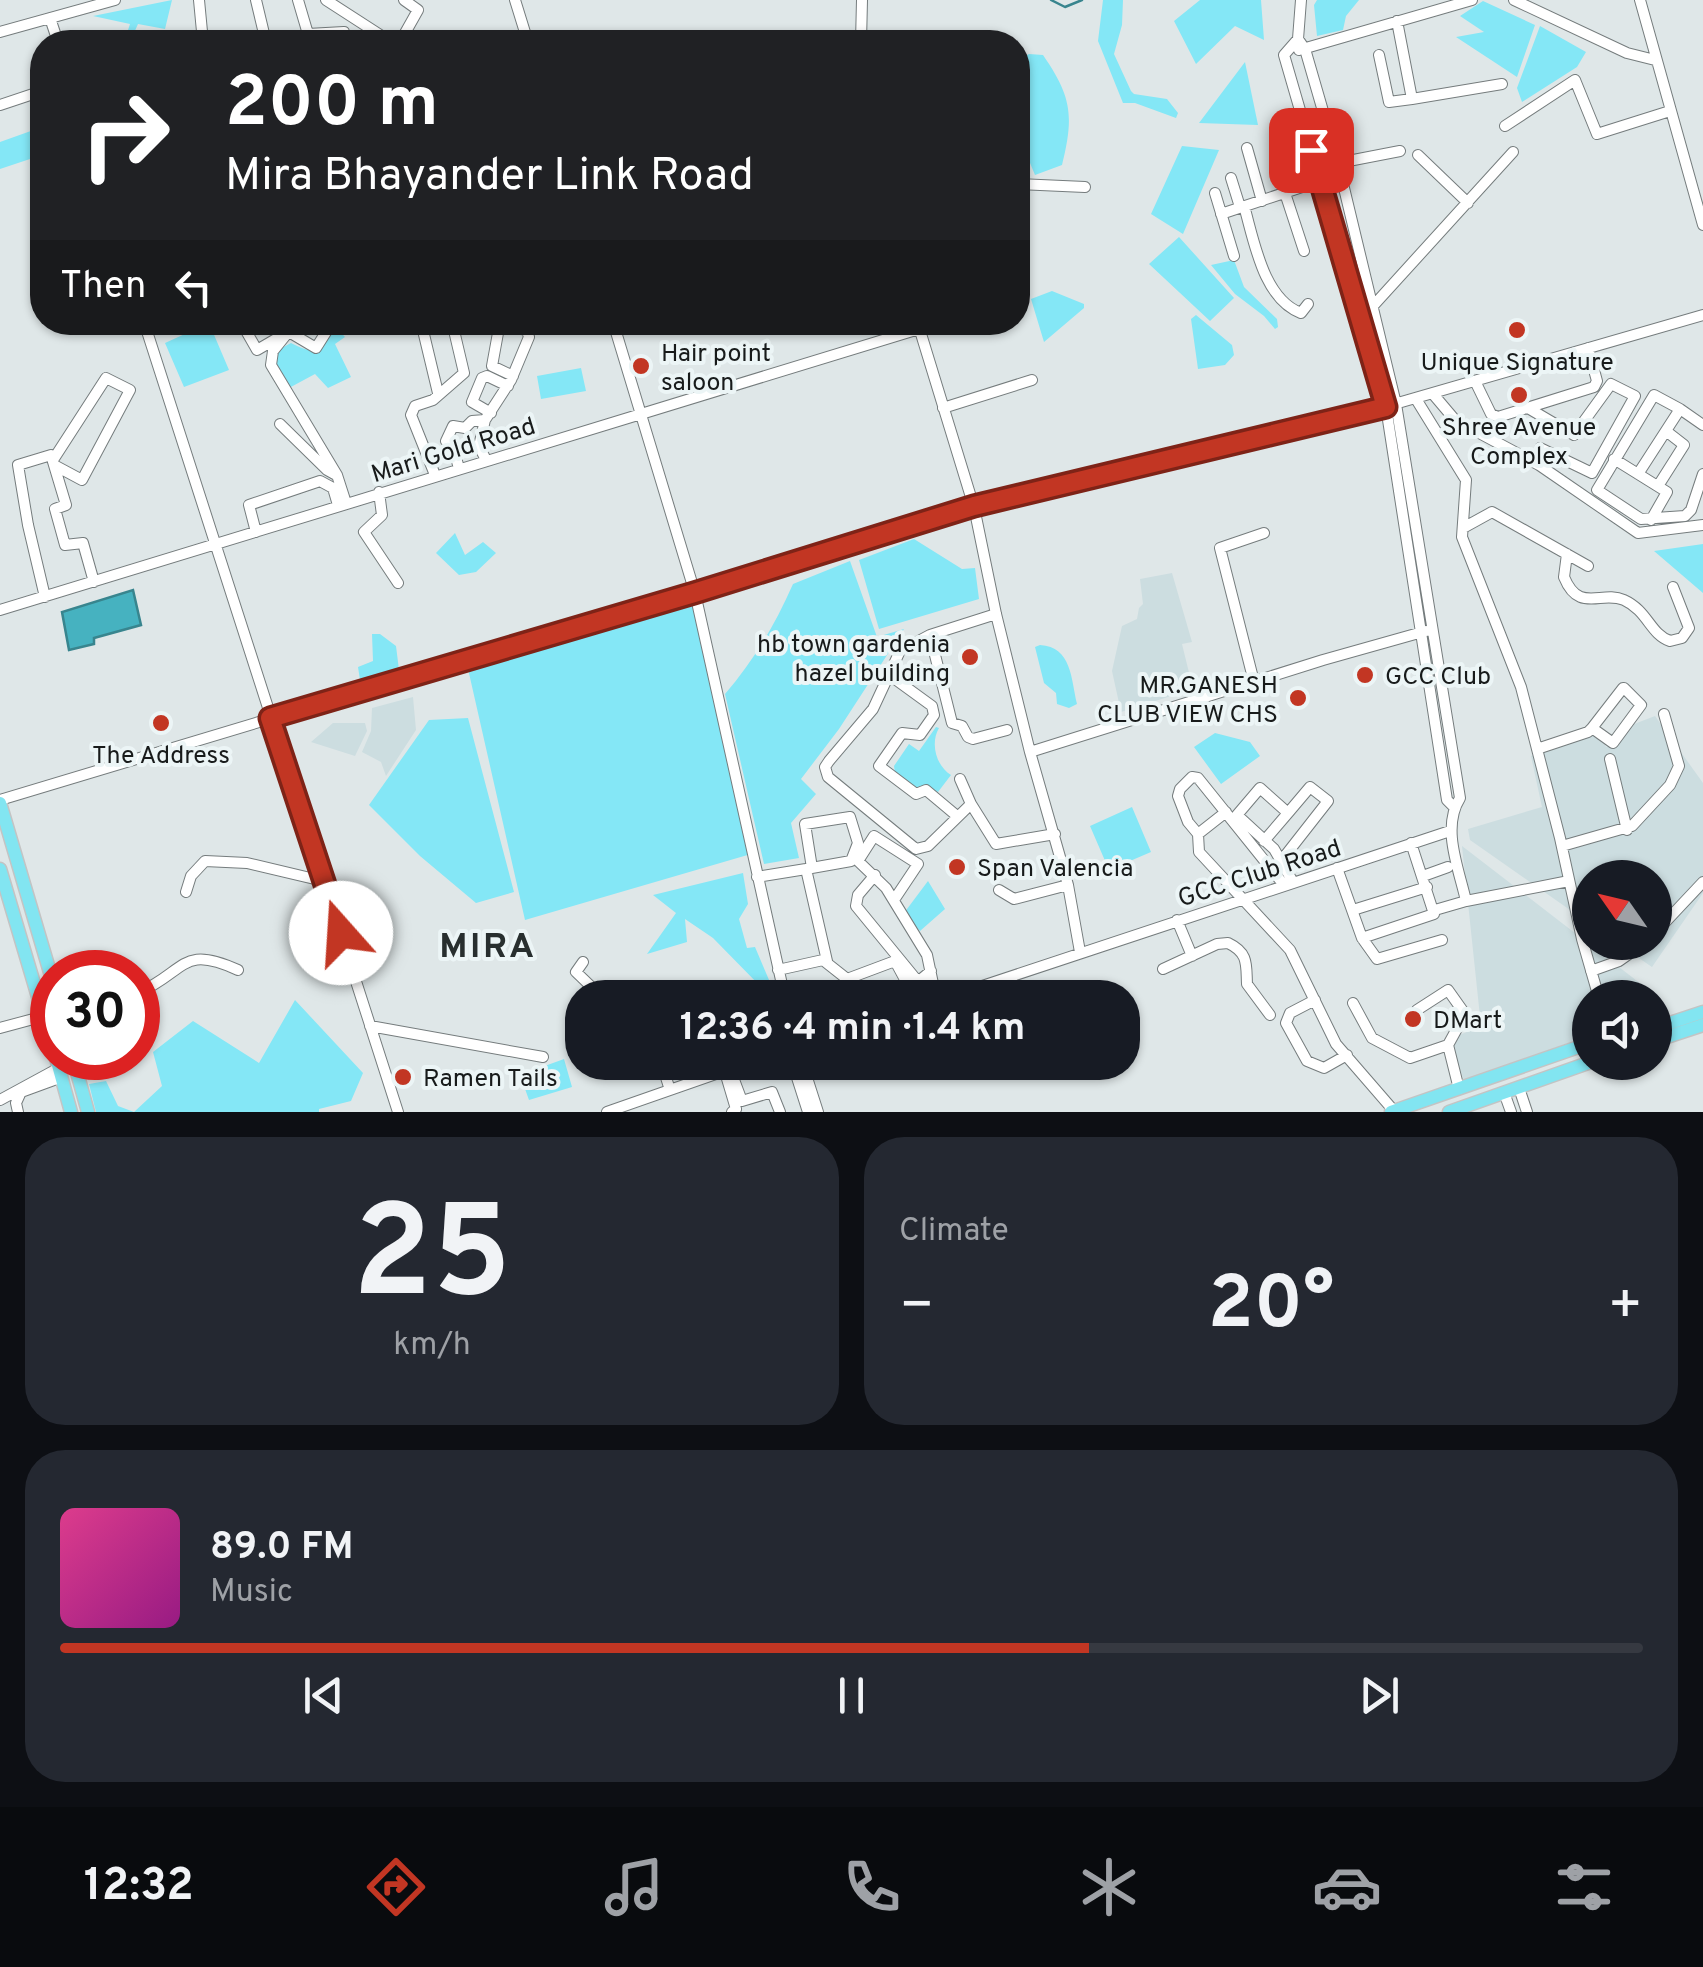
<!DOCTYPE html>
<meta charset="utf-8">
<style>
:root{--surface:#171b24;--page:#242831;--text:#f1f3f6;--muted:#9ea1a6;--line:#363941;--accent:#c23623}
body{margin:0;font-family:Overpass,sans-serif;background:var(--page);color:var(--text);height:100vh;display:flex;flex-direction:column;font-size:38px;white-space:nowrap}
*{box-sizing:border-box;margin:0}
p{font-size:32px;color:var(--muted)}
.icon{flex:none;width:55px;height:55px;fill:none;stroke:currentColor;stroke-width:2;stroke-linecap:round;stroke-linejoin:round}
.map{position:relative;height:1112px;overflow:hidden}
.panel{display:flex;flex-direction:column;gap:25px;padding:25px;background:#0d0f14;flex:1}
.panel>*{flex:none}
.hud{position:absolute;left:30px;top:30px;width:1000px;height:305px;border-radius:40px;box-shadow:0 2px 8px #0004;background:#202124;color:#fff;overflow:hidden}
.needle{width:65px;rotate:304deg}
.fabs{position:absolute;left:1572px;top:860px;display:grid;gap:20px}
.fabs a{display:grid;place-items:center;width:100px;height:100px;border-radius:50%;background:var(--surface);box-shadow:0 2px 8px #0004;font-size:50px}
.speed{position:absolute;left:30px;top:950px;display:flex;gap:20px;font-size:50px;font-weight:700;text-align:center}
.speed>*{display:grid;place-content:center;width:130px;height:130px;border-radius:50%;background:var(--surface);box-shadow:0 2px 8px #0004;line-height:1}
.speed .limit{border:15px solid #d22;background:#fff;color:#111}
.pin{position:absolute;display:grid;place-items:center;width:85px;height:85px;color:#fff;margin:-42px;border-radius:20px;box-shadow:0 5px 15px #0006}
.me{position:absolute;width:110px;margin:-55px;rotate:341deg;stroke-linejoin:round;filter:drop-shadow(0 0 8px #0008)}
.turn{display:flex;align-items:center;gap:35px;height:210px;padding:0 30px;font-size:45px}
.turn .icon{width:130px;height:130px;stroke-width:2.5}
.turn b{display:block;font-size:70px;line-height:85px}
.then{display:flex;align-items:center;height:95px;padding:0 30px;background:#0003;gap:20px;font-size:38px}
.big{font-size:75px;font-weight:700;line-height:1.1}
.panel .tile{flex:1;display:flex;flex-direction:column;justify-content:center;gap:15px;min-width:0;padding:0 35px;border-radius:40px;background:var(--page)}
.panel .dial{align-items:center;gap:0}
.dial b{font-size:130px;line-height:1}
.song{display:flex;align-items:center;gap:30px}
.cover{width:120px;height:120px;border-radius:15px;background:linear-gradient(135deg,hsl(330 70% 55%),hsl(310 70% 35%))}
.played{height:10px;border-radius:5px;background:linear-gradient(90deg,var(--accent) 65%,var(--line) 65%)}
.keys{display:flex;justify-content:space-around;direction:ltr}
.heat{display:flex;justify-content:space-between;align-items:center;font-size:55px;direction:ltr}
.panel .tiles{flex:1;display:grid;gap:25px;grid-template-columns:1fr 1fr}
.tile:last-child{grid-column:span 2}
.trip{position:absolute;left:565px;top:980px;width:575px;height:100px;border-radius:40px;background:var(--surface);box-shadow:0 2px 8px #0004;font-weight:700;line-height:100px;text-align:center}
.dock{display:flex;height:160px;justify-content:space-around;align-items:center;background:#090b0e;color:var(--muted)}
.dock .icon{width:70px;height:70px}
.dock .on{color:var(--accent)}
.dock b{font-size:45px;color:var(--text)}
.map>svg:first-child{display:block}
.built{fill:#ccdde0}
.green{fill:#84e7f6}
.water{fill:#46b2c0;stroke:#38858e;stroke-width:2.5}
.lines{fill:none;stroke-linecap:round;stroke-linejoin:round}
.stream{stroke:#38858e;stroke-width:2.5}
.minor-casing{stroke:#757c7d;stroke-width:12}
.major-casing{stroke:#c3c4c4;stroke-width:15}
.minor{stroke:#fff;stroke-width:10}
.major{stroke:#82e5f1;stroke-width:12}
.route-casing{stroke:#7e2317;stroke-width:25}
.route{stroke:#c23623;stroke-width:18}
.poi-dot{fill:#c23623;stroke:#ecf5f6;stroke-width:4}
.labels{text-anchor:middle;stroke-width:8;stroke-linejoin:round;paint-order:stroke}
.poi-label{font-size:25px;fill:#181b1b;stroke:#ecf5f6;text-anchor:start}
.street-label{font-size:25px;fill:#181b1b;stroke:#ecf5f6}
.district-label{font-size:35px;font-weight:bold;letter-spacing:2.5px;fill:#282f2f;stroke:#ecf5f6}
</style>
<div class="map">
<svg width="1703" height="1112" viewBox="0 0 1703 1112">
<rect width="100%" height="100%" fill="#dfe7e8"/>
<path class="built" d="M1172 573 1192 642 1182 644 1193 689 1121 712 1112 671 1122 626 1137 619 1139 608 1143 604 1140 579Z
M413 697 416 730 386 776 381 762 362 752 371 731 372 708Z
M1655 716 1703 783V893L1652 967 1617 943 1655 942V878H1590V924L1470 840 1468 829 1542 807 1531 756 1600 732 1606 747 1629 726Z
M333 723H365L367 731 355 756 311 742Z
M1462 846 1641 984 1630 997 1590 998V1035L1464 1081 1450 1039 1481 1026Z"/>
<path class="green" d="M172 0 165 29 138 24 130 42H124L130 24 93 16Z
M1103 0H1123L1122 25 1114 54 1131 91 1134 94 1167 99 1178 113 1176 118 1135 103H1123L1098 41Z
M1200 0H1261L1264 40 1235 26 1196 64 1174 21Z
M1317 0H1359L1346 16 1343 30 1317 36 1314 5Z
M1483 1 1535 25 1517 77 1456 37 1484 32 1460 16Z
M1540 26 1586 52 1577 67 1522 102 1517 88Z
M1029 54 1043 55C1072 97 1074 116 1062 165L1035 175 1018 134V60Z
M1245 62 1258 125 1199 123Z
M42 127V155L0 169V142Z
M1182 146 1219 150 1183 234 1151 214Z
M1179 237 1234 298 1210 321 1149 264Z
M1234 260 1244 287 1277 319 1278 327 1275 329 1264 316 1235 294 1211 265Z
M1052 291 1084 304V308L1044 342 1031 299Z
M1196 315 1232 345 1234 355 1225 365 1198 369 1191 319Z
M209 323 229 370 184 387 165 343Z
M332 323 345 337 335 344 351 377 328 388 315 374 289 388 276 367 278 350 291 343C323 359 318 346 332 323Z
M581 368 586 391 541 399 537 376Z
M455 533 465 555 483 542 496 553 476 572 459 575 436 553Z
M914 539 962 569 975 568 979 599 879 629 859 560Z
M1703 544V593L1654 551Z
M850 561 877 637 904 629 839 729 801 779 816 794 791 823 799 858 764 864 725 694C754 660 775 625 793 584Z
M695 593 751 854 525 920 466 660Z
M372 634H380L396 646 399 670 360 680 358 667 373 661Z
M1040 645C1072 647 1071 679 1077 704L1069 708 1057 704 1056 693 1044 683 1035 647Z
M468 718 514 892 476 903 420 856 369 805 429 720Z
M936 727 939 728C930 743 936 766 951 775L938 792 926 787 918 792 895 773 894 766 909 744 919 751Z
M1215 733 1250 742 1260 756 1221 784 1194 747Z
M1132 807 1151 852 1109 870 1090 826Z
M743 873 748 904 739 919 747 948 755 947 772 987 763 989 713 938 685 919 687 942 647 954 676 913 653 895Z
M928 881 945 909 920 931 904 913Z
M295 1000 363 1073 351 1101 319 1109V1112H96L89 1084 106 1081 118 1106 134 1112 162 1086 153 1052 193 1021 259 1063Z
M564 1059 572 1087 529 1100 520 1075Z"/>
<path class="water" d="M133 590 141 625 94 638V644L69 650 62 612Z"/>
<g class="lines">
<path class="stream" d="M1051 0 1065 7 1082 0"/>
<defs>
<path id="minor" d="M199 0 203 42
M256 0 266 42
M298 0 308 34 344 32 346 42
M326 0 391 42
M515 0 528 42
M1514 0 1627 53 1655 60
M1640 0 1703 225
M50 18 58 42
M1397 21 1412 99 1502 84
M0 32 115 0
M1298 39 1301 0
M400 42 418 10 404 0
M861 42 862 0
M1299 50 1472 0
M1379 55 1389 102 1412 99
M0 105 42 91
M1505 126 1575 80 1597 134 1670 111
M1247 148 1262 201
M1418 155 1468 203
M1338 163 1400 151
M1231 178 1240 207
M1018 184 1085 187
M1215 193 1234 256
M1285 193 1304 251
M1244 206C1254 240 1263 299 1301 313L1308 304
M1221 214 1320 181
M39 217 42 216
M1373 306 1513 152
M144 322 398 1112
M241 322 257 350 281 336 277 322
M289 322 290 330 273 351 271 365 337 475 346 503
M421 322 438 393
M500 322 492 366 513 376
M613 322 695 593 785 998
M918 324 974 507 996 614 1030 752 1068 885 1080 952
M289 332 316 348 328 329 318 322
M1475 381 1491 414 1498 417 1594 387 1597 381 1588 348
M1433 394 1455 420 1539 465 1638 533 1703 525
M1416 399 1466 480 1462 537 1521 687 1560 838 1582 939 1599 998
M943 408 1032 380
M1528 408 1574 435 1611 384 1635 396 1592 473 1540 448
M1680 409 1654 395 1597 490 1641 519 1685 516 1691 510 1703 474
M491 413 472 402 482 378 487 376 508 386
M280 424 327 470 336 475
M1614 459 1667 492 1651 520
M53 460 106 378 130 390 82 480 54 465
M486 460 479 446 485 420 511 380 529 337 527 331 507 322
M459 468 453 448 446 441 453 426 465 428 472 421 485 420
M1638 474 1680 409 1703 425
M435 475 411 415 415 406 433 400 464 373 452 322
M1658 486 1684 445 1666 431
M379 492 382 515 364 532 398 583
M1463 528 1492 512 1588 566
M256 532 249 505 320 481 333 488 338 505
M1567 554 1564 577C1579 614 1601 590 1624 600 1648 611 1650 634 1670 641L1682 638 1689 628 1673 587
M45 597 28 525 18 465 51 455 66 505 55 509 65 545 83 543 94 582
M0 610 919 329 925 322
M996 614 930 635 900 651 873 709 829 761 825 767 828 777 916 849 928 846 971 804 996 844 1055 834
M930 635 952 723 962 726 968 737 973 739 1007 730
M888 674 932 706 934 715 920 735 902 733 879 766 916 794 926 790 957 816
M1254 682 1220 548 1264 533
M1537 749 1588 732 1592 728 1623 688H1624L1641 705 1613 743 1592 728
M1030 752 1323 660 1426 631
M1610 759 1627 830
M960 779 971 804
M0 800 974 507 1346 418 1703 315
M1454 807 1447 800 1386 407 1284 55 1298 39 1305 49 1338 163 1396 404 1460 798C1441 828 1459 869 1466 901L1569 881
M1198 834 1226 812
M1264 841 1288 813 1260 788 1237 815 1274 849 1293 882
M1562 846 1632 826 1670 785 1679 766 1664 714
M1281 861 1328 801 1310 787 1288 813
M1337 868 1362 938 1377 959 1442 940
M806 869 851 861 858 843 850 817 805 824 812 868
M875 875 858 895 856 906 915 978 920 980 931 971
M1423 876 1448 867
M757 877 806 869 827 961
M1284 885 1198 778 1192 777 1180 789 1178 796 1188 822 1198 834 1199 852 1290 950 1336 1044 1394 1111
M999 890 1014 899 1068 885
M186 892 191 876 205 861 247 863 323 881
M894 900 918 864 874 836 858 861 886 888 927 955 936 998
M1353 910 1427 887
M1435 910 1466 901
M1177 920 1192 956
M1655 933 1703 882
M1362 938 1434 914 1411 843
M583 962 576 972 603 998
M1163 969 1217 944 1228 943C1249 953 1246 965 1247 984L1270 1015
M778 970 823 960 847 979 895 961 915 998
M1591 971 1619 961 1646 942
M847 979 857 998
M138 993C187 971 181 944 238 970
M609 998 638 986 641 998
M946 998 1450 831
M1315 1000 1290 1013 1286 1023 1307 1061 1324 1068 1347 1055
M1353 1003 1372 1038 1410 1058 1448 1045
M1417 1010 1448 990 1465 1014 1448 1045 1459 1089
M370 1026 543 1057
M0 1028 52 1014
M661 1062 670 1090
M792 1062 808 1112
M802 1062 818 1112
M730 1069 742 1101 772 1092 780 1112
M725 1072 736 1109 732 1112
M98 1074 128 1058
M1520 1091 1527 1112
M1506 1098 1511 1112
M0 1100 59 1068
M18 1112 16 1103 21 1092 62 1077
M607 1112 750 1062"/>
<path id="major" d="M0 803 52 979
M0 869 52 1044
M1655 1028 1703 1012
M1655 1041 1703 1025
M56 1058 71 1112
M73 1058 88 1112
M1391 1112 1590 1043
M1449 1112 1591 1062"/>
</defs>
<use href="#minor" class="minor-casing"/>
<use href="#major" class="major-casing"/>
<use href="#minor" class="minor"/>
<use href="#major" class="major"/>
</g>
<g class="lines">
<defs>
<path id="route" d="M341 933 270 718 694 593 974 506 1386 407 1311 150"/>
</defs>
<use href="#route" class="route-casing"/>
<use href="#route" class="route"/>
</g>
<g class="poi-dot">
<circle cx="1517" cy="330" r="10"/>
<circle cx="641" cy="366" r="10"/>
<circle cx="1519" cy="395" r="10"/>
<circle cx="970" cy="657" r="10"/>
<circle cx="1365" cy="675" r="10"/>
<circle cx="1298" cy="698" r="10"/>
<circle cx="161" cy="723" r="10"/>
<circle cx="957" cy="867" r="10"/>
<circle cx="1413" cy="1019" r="10"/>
<circle cx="403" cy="1077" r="10"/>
</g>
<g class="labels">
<g class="poi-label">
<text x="661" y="361">Hair point<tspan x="661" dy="29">saloon</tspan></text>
<text x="1517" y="370" text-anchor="middle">Unique Signature</text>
<text x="1519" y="435" text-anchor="middle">Shree Avenue<tspan x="1519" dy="29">Complex</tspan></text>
<text x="950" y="652" text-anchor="end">hb town gardenia<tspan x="950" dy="29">hazel building</tspan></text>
<text x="1385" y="684">GCC Club</text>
<text x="1278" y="693" text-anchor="end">MR.GANESH<tspan x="1278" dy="29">CLUB VIEW CHS</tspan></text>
<text x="161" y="763" text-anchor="middle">The Address</text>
<text x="977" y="876">Span Valencia</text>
<text x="1433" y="1028">DMart</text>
<text x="423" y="1086">Ramen Tails</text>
</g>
<g class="street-label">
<text transform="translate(453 449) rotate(-17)" y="9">Mari Gold Road</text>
<text transform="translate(1259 872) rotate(-18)" y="9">GCC Club Road</text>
</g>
<g class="district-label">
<text x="488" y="957">MIRA</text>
</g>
</g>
</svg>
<div class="fabs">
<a><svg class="needle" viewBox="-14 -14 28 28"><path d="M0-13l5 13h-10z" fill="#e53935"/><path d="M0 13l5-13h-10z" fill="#9ea1a6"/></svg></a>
<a><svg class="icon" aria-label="sound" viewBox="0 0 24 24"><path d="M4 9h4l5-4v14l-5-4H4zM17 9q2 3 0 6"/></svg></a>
</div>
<div class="speed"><div class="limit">30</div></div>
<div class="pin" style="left:1311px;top:150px;background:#d93025"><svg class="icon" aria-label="arrive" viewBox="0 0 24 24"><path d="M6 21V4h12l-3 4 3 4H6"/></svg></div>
<svg class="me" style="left:341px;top:933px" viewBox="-20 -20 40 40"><circle r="19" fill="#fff"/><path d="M0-13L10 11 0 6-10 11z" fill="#c23623"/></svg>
<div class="trip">12:36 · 4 min · 1.4 km</div>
<div class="hud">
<div class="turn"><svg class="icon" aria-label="right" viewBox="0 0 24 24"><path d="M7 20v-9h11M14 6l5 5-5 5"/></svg><div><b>200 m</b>Mira Bhayander Link Road</div></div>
<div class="then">Then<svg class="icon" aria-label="left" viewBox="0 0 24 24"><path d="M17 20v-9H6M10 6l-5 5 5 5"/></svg></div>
</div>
</div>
<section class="panel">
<div class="tiles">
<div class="tile dial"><b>25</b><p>km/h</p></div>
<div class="tile"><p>Climate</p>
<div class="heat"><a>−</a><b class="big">20°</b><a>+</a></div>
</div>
<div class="tile">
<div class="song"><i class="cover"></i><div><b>89.0 FM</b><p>Music</p></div></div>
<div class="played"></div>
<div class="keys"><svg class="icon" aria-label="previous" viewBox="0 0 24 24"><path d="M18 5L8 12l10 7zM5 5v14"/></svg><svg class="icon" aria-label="pause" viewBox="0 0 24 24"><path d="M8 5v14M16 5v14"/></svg><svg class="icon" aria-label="next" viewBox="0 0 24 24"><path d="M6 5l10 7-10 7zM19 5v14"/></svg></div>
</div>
</div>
</section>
<nav class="dock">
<b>12:32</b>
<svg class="icon on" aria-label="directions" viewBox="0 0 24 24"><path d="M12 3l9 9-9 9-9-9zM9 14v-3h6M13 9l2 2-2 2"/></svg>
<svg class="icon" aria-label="music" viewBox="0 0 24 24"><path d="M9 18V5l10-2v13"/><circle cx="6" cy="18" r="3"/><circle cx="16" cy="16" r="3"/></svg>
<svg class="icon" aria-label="phone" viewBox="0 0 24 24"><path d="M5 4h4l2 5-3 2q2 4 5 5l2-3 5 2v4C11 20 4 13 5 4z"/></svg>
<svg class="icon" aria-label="climate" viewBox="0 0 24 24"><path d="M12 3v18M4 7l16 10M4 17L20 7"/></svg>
<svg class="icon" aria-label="car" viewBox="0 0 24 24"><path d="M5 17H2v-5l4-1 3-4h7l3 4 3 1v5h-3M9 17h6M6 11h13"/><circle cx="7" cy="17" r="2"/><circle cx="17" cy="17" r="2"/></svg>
<svg class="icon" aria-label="filters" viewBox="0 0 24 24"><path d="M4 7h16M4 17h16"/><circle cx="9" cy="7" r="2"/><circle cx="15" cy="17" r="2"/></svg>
</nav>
